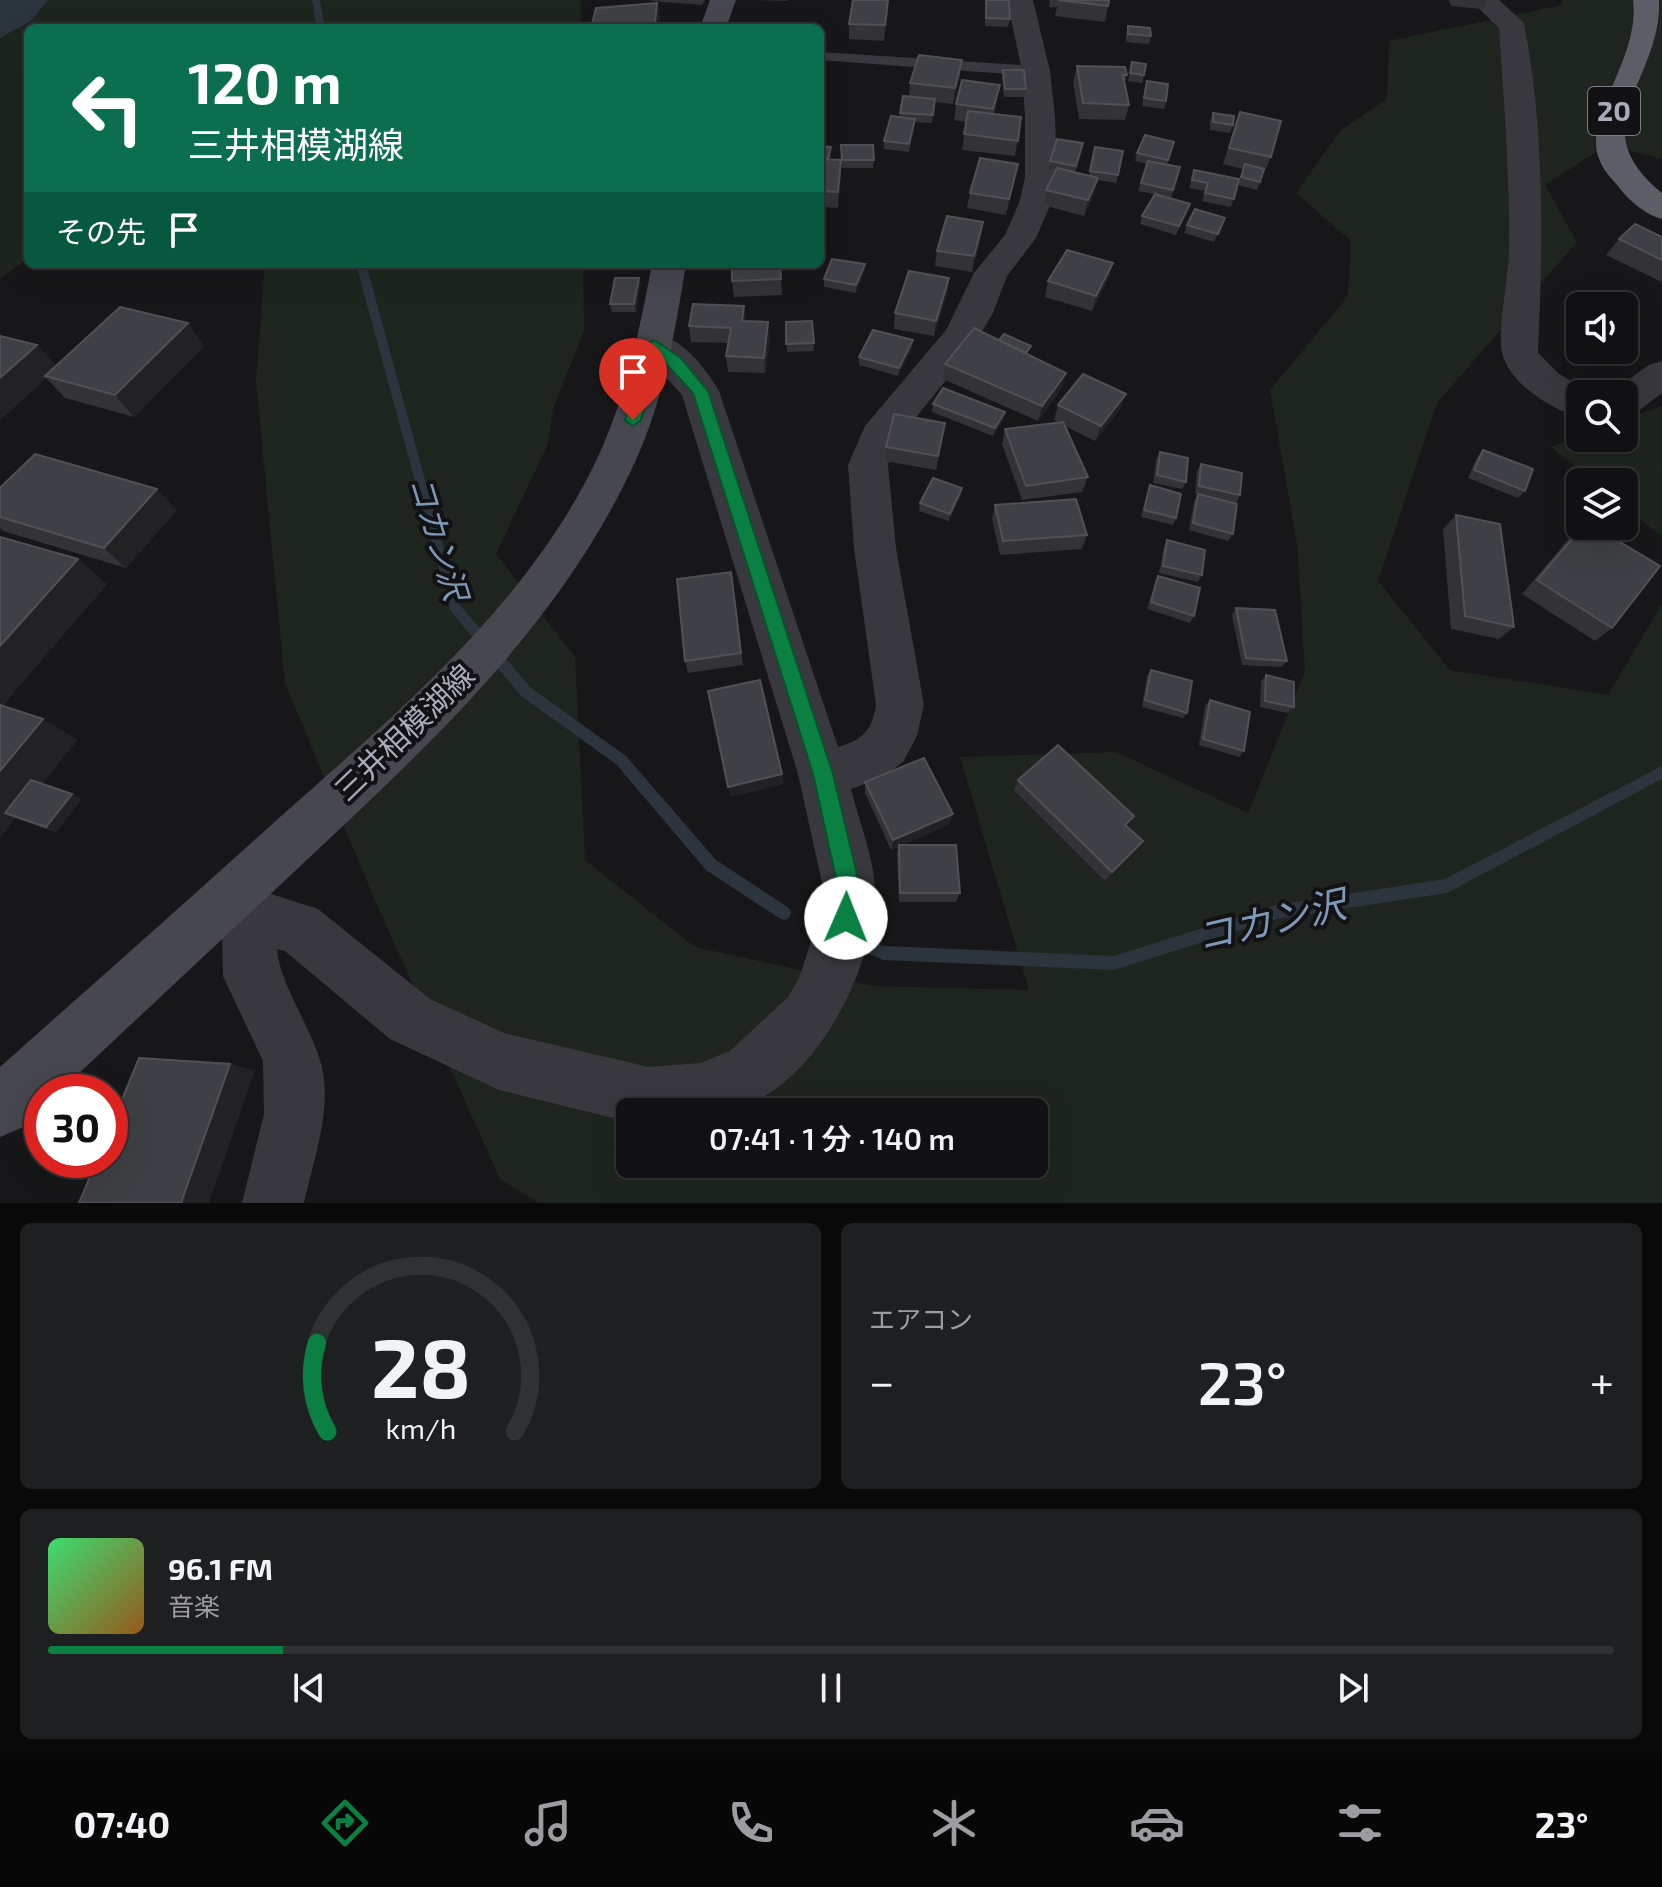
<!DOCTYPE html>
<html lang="ja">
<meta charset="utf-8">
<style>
:root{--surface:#111113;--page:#1e1f21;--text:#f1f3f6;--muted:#9c9da0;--line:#303133;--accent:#0b8043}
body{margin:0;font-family:"Exo 2","Noto Sans JP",sans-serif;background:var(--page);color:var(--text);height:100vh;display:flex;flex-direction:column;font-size:30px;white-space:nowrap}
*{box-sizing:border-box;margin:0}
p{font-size:26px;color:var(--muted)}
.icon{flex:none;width:44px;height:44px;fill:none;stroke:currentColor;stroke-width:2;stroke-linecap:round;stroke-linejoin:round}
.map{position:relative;height:1203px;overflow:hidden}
.side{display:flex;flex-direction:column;gap:20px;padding:20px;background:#09090a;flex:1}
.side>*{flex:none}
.hud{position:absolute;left:24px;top:24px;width:800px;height:244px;border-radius:12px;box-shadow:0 8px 32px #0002,0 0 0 2px var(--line);background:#0b6e4f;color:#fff;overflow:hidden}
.controls{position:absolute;left:1566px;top:292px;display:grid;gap:16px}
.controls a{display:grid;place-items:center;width:72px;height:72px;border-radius:12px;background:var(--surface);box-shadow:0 8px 32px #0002,0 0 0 2px var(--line);font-size:40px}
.speed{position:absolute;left:24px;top:1074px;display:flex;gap:16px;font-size:40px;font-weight:700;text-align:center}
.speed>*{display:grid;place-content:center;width:104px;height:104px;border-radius:50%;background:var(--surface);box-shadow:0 8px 32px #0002,0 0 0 2px var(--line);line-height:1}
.speed .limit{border:12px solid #d22;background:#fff;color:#111}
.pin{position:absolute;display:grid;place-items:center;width:68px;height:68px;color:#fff;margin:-82px -34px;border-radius:50% 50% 50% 0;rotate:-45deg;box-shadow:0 0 8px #0007}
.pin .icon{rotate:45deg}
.me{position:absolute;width:88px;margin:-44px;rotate:1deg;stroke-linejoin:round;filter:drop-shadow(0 0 6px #0008)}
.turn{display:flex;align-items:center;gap:28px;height:168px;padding:0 32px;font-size:36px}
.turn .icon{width:104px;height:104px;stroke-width:2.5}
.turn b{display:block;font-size:56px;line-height:68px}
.then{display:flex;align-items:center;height:76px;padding:0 32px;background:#0003;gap:16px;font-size:30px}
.big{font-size:60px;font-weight:600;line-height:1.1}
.side .card{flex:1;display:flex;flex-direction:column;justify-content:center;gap:12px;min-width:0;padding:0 28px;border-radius:12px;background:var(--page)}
.side .dial{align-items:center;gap:0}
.dial svg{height:208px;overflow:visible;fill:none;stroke:var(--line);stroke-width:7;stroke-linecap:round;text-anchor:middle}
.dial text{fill:var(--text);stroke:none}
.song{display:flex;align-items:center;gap:24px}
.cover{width:96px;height:96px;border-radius:12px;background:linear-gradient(135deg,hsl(140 70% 55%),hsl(30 70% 35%))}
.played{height:8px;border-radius:4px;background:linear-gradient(90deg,var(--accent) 15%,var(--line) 15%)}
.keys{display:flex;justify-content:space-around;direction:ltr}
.heat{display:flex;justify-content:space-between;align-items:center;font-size:44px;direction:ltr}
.side .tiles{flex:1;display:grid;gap:20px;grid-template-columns:1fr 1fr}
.card:last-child{grid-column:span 2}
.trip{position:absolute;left:616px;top:1098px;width:432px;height:80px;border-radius:12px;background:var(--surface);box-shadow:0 8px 32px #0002,0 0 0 2px var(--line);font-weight:600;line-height:80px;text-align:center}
.tabs{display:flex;height:128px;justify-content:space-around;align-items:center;background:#070708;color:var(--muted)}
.tabs .icon{width:56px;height:56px}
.tabs .current{color:var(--accent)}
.tabs b{font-size:36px;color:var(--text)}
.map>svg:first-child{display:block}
.green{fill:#1d251e;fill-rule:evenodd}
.water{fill:#2c353e}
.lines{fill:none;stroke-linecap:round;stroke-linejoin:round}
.stream{fill:#2c353e;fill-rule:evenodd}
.service{fill:#38383e;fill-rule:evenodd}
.minor{fill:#38383e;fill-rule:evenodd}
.secondary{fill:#46474f;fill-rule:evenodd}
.trunk{fill:#5c5e67;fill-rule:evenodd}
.wall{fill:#333337}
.shaded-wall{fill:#222225}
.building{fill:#3f4045;stroke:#505157;stroke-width:2}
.route{fill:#0b8043;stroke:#07532c;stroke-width:2}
.labels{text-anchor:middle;stroke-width:8;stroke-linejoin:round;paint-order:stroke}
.shield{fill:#121214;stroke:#7b7e88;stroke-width:2}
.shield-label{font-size:28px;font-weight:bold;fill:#a8adba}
.street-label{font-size:30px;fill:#a8adba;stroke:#121214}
.water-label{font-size:32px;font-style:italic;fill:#7e99b7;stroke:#121214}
.near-water-label{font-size:38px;font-style:italic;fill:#7e99b7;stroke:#121214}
</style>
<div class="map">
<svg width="1662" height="1203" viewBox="0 0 1662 1203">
<rect width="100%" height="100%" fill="#171719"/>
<path class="green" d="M48 0H581V28H28V259L0 279V38L31 21Z
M1562 0H1662V159L1607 145 1545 185 1577 242 1437 403 1378 581 1450 670 1608 695 1662 604V1203H539L500 1179 373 896 285 683 256 381 265 264H583L584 331 553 409 548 444 496 554 575 657 585 860 695 947 873 986 1029 990 960 757 1116 752 1248 813 1305 672 1297 543 1270 390 1348 296 1351 241 1296 193 1341 130 1387 99 1389 41 1562 5ZM630 1112H1034V1164H630Z
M1662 406V537L1624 506V482H1594L1551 447 1580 436 1624 438V420Z"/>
<path class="water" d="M0 0H48L31 21 0 38Z"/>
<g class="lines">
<path class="stream" d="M312 0H320L325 28H317Z
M356 264H366L459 604 531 688 626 756 716 860 789 908 791 913 789 918 784 920 779 918 706 870 616 764 521 696 450 610Z
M1662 766V779L1447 893 1276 919 1114 970 884 960 852 947 850 942 852 937 857 935 884 946 1114 956 1276 905 1445 879Z"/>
<path class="service" d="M820 52 1036 66 1044 71 1036 76 820 60Z"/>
<path class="minor" d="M1007 0H1033L1050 71 1055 116 1057 178 1051 203 1036 238 1007 276 993 313 972 348 896 442 888 465 896 548 924 705 917 736 903 762 883 777 851 789C858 818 875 861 875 890 875 971 810 1099 722 1112 693 1116 659 1112 630 1112V1122L499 1090 390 1039 285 951 277 949C279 981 308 1023 319 1057 335 1102 314 1158 304 1203H242L264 1114 263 1061 223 976 222 926 211 917 204 898 211 879 230 872 249 879 262 891 318 909 430 999 504 1033 649 1067 700 1063 730 1051 788 997 799 978 819 918 823 887 798 774 682 395 636 345 641 336C675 327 704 365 719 391L838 747C863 740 872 730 876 705L854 548 848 465 865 426 946 330 974 273 1005 235 1019 203 1025 178V116L1022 71Z
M1470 0H1499L1524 23C1545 130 1543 244 1538 353L1559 374 1593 394H1580V418C1552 409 1510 385 1502 353 1497 334 1509 274 1509 249 1510 175 1504 102 1499 28Z
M1662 361V393L1637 412 1624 416V394L1611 392 1649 365Z"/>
<path class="secondary" d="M710 0H736L726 28H700Z
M652 264H686C675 332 664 399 635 462 562 621 436 739 311 856 227 935 143 1013 59 1092H42V1108L21 1128 0 1137V1067C93 984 187 901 280 817 397 713 527 605 596 461 626 398 639 332 652 264Z"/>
<path class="trunk" d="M1633 0H1659C1662 82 1579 125 1662 193V219C1646 215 1628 200 1618 186 1612 179 1603 170 1600 161 1581 117 1641 59 1633 0Z"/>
</g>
<path class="wall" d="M652 0H705L702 5 652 1Z
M753 0H787V1Z
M985 0 1010 19 1008 27 985 26Z
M1050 0H1109L1105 22 1055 16 1057 7H1049Z
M1449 0H1486L1487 1 1482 9 1451 6Z
M657 3 660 18 658 28H663H593L592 24Z
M888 13 884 41 849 39V24Z
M1128 26 1151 36 1149 44 1126 42V34Z
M1132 62 1144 75 1142 83 1128 81Z
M1077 66 1127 75 1124 84 1129 105 1125 120 1079 119 1073 82Z
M1003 70 1026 89 1024 97H1004L1002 78Z
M960 76 953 104 934 102 932 123 915 122 909 152 884 149V141L900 117 903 96 909 97 910 83Z
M1147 81 1166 101 1164 109 1142 106Z
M1000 85 994 114 1021 117 1015 156 962 150 966 122 954 120 956 104Z
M1240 112 1271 157 1264 173H1263L1257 190 1238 185 1231 207 1202 201 1205 191 1189 188 1194 170 1238 183 1243 169 1223 164Z
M1213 113 1233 125 1230 133 1210 130V121Z
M1174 142 1167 165 1180 167 1171 198 1187 212 1176 235 1140 224 1142 216 1154 194 1138 191 1147 164 1135 161 1137 153Z
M1083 143 1075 172 1089 175 1095 147 1118 175 1116 183 1098 180 1094 193 1084 216 1043 205 1046 190 1056 170 1049 169 1050 161Z
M841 145 874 160 873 168H842Z
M820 146 831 155 830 160H841V176L838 208 824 207V218L820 231Z
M1015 180 1006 215 967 208 970 193Z
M1225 218 1214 242 1184 233 1187 225Z
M983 222 981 237 972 272 935 266 937 251Z
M1662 237V282L1606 255 1619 239Z
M1113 263 1108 279 1092 311 1045 297 1048 281Z
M780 264 782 295 734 297 732 281Z
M865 264 864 272 856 293 824 287V279Z
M639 278 640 286 636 312H612L610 304Z
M949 278 947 294 934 336 894 329 895 313Z
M746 321 768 322 770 338 765 373 728 372 726 356 729 343 691 342 689 326Z
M812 321 814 351 787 352 786 322Z
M188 323 204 346 134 417 65 398 46 378 0 420V336L37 345 56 366Z
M912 348 898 376 859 365V357Z
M1029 354 1062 388 1038 421 943 379 945 364Z
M933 404 1005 412 1003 420 993 436 932 412Z
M1058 405 1120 409 1095 441 1065 426 1088 477 1082 492 1022 500 1002 444 1005 429 1058 422 1054 420Z
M945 423 936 470 885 461 886 447Z
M1483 450 1525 491 1518 498 1468 478 1477 457Z
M1160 452 1186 482 1182 489 1153 483 1156 460Z
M1201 464 1240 495 1236 503 1195 493 1197 471Z
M1150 485 1176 518 1173 525 1141 517 1147 493Z
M0 488 177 510 126 568 3 531 0 528Z
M962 488 961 495 949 521 919 511 920 503Z
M1198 494 1233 534 1228 541 1189 530 1194 502Z
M995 505 1087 535 1082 549 1000 555 992 519Z
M1456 515 1514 627 1499 639 1451 629 1443 529Z
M1582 526H1593L1612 628 1595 641 1522 594 1571 536Z
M0 537 78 559 107 584 2 706 43 719 77 740 42 784 72 794 81 799 56 832 15 818 0 837Z
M1167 540 1202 575 1198 582 1159 573 1164 547Z
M731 572 743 665 688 673 685 661Z
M1158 576 1194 616 1190 623 1147 609 1155 582Z
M1236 608 1287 661 1282 667 1242 665 1232 615Z
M1151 670 1187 713 1183 718 1142 707 1147 676Z
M1266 675 1294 707 1288 713 1260 707 1261 681Z
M1210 700 1244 751 1239 757 1199 745 1205 706Z
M1018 780 1127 826 1143 841 1105 881 1014 790Z
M865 782 950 824 902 845 960 893 956 902H899L897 854 898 847 891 850 865 793Z"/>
<path class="shaded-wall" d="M888 0V13L884 41 885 25Z
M657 3 660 18 658 28H656L655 23Z
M962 60 960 76 953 104 955 88Z
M841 160V176L838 208V192Z
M1018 164 1015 180 1006 215 1009 199Z
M1098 178 1094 193 1084 216 1088 200Z
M824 202V218L820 231V215Z
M983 222 981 237 972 272 974 256Z
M1113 263 1108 279 1092 311 1096 296Z
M865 264 864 272 856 293V285Z
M639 278 640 286 636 312 634 304Z
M949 278 947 294 934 336 936 321Z
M744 306 746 322 742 321Z
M768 322 770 338 765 373 764 358Z
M188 323 204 346 134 417 115 395Z
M913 340 912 348 898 376 899 368Z
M37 345 57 367 45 376 46 378 0 420V378Z
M1066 373 1062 388 1038 421 1042 406Z
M1126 394 1120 409 1095 441 1101 426Z
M1005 412 1003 420 993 436 995 428Z
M962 488 961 495 949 521 950 514Z
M157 489 177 510 126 568 104 548Z
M78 559 107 584 0 708V646Z
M43 719 77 740 16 817 5 813 15 818 0 837V771Z
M782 774 784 784 731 797 728 787Z
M72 794 81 799 56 832 46 827Z
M953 814 950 824 891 850 893 840Z
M1143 841 1135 850 1105 881 1112 872Z
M230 1064 255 1070 209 1203H181Z"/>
<path class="building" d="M853 0H888L885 25 849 24Z
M986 0H1009L1010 19 986 18Z
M1058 0H1109L1108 6Z
M657 3 655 23 592 24 596 8Z
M1128 26 1150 28 1151 36 1128 34Z
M919 55 962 60 955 88 910 83Z
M1132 62 1146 64 1144 75 1130 73Z
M1077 66 1125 67 1127 75H1123L1129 105 1083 103Z
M1003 70H1024L1026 89H1005Z
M962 80 1000 85 993 109 956 104Z
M1147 81 1168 84 1166 101 1144 98Z
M903 96 935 99 933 115 900 113Z
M968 111 1021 117 1018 141 964 134Z
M1240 112 1281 121 1271 157 1229 148Z
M1213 113 1234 116 1233 125 1213 122Z
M891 116 915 119 909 144 884 141Z
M1145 135 1174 142 1168 160 1137 153Z
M1057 139 1083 143 1076 166 1050 161Z
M841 145H873L874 160H842Z
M820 146 831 147 828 159H820Z
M1095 147 1123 151 1118 175 1090 171Z
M980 158 1018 164 1009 199 970 193Z
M820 159 841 160 838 192 820 191Z
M1148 161 1180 167 1173 190 1141 183Z
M1245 164 1264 169 1260 182 1241 177Z
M1057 168 1098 178 1088 200 1046 190Z
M1194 170 1239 179 1234 199 1205 193 1208 183 1192 180Z
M1155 194 1190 204 1179 226 1142 216Z
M820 202H824L820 215Z
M1195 209 1225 218 1218 234 1187 225Z
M947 216 983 222 974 256 937 251Z
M1635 224 1662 237V260L1619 239Z
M1067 250 1113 263 1096 296 1048 281Z
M832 259 865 264 856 285 824 279Z
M732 264H780L781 279 732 281Z
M909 271 949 278 936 321 895 313Z
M615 278H639L634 304H610Z
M693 304 744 306 742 321 768 322 764 358 726 356 731 328 689 326Z
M120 307 188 323 115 395 45 376Z
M812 321 814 343 786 344V322Z
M974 328 1066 373 1042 406 945 364Z
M873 330 913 340 899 368 859 357Z
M1004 334 1031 346 1026 353 999 340Z
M0 336 37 345 0 378Z
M1083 374 1126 394 1101 426 1058 405Z
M943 388 1005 412 995 428 933 404Z
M894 414 945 423 938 456 886 447Z
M1063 422 1088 477 1026 486 1005 429Z
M1483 450 1533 469 1525 491 1474 470Z
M1160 452 1188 458 1186 482 1157 475Z
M35 454 157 489 104 548 0 517V488Z
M1201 464 1242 473 1240 495 1199 486Z
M933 478 962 488 950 514 920 503Z
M1150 485 1181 494 1176 518 1144 510Z
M1198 494 1237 504 1233 534 1193 523Z
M1076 499 1087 535 1003 541 995 505Z
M1456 515 1500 524 1514 627 1465 616Z
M1583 526H1593L1660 566 1612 628 1537 580Z
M0 537 78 559 0 646Z
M1167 540 1205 550 1202 575 1163 566Z
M731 572 741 653 685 661 677 579Z
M1158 576 1200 588 1194 616 1151 602Z
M1236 608 1275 610 1287 661 1246 658Z
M1151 670 1192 681 1187 713 1145 700Z
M1266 675 1294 682V707L1265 701Z
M760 680 782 774 728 787 708 691Z
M1210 700 1250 712 1244 751 1203 739Z
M0 705 43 719 0 771Z
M1058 745 1134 816 1125 825 1143 841 1112 872 1018 780Z
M924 758 953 814 893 840 865 782Z
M31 780 72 794 46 827 5 813Z
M899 845H956L960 893H900Z
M139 1058 230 1064 181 1203H79L97 1160H110V1129Z"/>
<path class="route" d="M654 340 681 358 708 391 833 774 860 887 854 926 846 929 839 926 835 918 838 887 813 774 693 393 659 356 641 420 633 426 625 420 647 345Z"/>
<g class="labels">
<rect class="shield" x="1588" y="87" width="52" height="48" rx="6"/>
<g class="shield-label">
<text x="1614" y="121">20</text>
</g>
<g class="street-label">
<text transform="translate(405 733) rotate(-44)" y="10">三井相模湖線</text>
</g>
<g class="water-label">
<text transform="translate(438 538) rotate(73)" y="11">コカン沢</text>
</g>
<g class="near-water-label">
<text transform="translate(1271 921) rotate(-13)" y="13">コカン沢</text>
</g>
</g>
</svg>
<div class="controls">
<a><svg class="icon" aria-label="sound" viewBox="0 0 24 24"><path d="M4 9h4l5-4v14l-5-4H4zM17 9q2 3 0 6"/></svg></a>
<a><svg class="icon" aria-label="search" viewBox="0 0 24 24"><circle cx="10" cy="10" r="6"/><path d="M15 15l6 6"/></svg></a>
<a><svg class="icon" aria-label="layers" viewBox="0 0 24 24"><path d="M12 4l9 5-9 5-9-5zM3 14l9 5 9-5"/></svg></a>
</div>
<div class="speed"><div class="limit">30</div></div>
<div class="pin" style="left:633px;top:420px;background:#d93025"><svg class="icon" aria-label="arrive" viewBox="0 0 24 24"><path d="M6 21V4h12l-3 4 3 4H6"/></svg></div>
<svg class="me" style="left:846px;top:918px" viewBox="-20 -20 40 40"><circle r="19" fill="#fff"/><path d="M0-13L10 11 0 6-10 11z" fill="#0b8043"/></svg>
<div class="trip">07:41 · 1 分 · 140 m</div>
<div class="hud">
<div class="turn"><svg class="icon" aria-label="left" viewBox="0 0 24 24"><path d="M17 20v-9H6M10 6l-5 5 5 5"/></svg><div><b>120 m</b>三井相模湖線</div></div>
<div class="then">その先<svg class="icon" aria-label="arrive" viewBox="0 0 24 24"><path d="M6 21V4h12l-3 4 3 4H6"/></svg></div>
</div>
</div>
<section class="side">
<div class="tiles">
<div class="card dial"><svg viewBox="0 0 100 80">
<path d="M14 69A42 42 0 1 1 86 69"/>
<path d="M14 69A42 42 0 0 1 10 35" stroke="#0b8043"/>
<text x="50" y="56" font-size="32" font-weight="700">28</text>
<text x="50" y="72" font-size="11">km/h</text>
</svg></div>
<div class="card"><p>エアコン</p>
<div class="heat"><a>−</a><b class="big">23°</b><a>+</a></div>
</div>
<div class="card">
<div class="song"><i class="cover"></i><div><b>96.1 FM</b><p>音楽</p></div></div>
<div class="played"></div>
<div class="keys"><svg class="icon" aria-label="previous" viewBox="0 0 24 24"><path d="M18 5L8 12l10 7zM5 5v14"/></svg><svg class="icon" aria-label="pause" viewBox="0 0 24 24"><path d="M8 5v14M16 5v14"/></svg><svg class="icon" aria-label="next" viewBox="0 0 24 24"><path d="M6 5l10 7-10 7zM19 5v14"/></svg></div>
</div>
</div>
</section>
<nav class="tabs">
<b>07:40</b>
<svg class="icon current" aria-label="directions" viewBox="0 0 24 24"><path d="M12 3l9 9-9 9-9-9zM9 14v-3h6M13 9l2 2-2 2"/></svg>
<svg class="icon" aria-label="music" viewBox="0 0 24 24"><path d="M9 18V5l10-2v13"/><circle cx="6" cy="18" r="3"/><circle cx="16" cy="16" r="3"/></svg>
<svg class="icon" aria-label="phone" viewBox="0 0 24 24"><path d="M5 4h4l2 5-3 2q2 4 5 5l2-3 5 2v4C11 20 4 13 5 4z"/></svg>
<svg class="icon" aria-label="climate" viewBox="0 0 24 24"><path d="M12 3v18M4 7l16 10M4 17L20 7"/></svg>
<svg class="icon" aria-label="car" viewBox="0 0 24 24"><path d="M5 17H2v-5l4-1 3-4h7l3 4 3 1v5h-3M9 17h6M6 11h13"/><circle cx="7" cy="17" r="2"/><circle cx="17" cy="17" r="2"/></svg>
<svg class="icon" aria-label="filters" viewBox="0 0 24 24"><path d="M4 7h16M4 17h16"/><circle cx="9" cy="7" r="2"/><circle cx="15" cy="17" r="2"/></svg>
<b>23°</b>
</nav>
